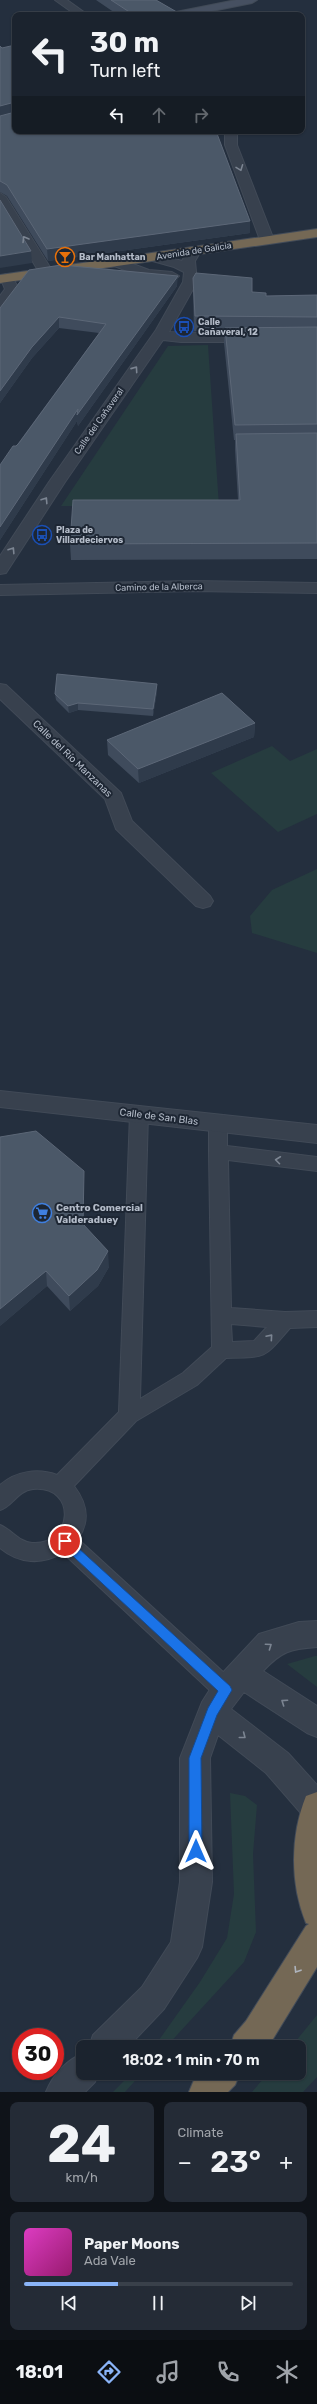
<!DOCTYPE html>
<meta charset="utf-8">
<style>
:root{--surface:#1b232e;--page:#242b36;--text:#f1f3f6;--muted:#a0a4aa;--line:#39404a;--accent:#8ab4f8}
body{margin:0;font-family:Rubik,sans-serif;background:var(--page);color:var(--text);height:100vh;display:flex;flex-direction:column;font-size:15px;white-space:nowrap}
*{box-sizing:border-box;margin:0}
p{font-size:13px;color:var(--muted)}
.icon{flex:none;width:22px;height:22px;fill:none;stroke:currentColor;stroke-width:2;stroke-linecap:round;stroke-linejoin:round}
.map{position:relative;height:2092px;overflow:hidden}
.details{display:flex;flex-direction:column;gap:10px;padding:10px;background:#0f1319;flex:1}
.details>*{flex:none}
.hud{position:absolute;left:12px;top:12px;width:293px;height:122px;border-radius:8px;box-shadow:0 1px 3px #0004,0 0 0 1px var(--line);background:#1b232e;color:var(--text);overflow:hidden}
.speed{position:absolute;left:12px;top:2028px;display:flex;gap:8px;font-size:20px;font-weight:700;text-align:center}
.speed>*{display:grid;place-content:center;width:52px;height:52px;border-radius:50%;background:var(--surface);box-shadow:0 1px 3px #0004,0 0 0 1px var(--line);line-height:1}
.speed .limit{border:6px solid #d22;background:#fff;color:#111}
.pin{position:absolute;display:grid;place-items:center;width:34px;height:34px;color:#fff;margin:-17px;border:2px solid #fff;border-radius:50%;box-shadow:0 1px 4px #0007}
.me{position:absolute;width:44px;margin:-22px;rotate:0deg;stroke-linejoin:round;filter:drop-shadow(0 0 3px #0008)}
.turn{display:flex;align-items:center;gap:14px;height:84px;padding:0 12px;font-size:18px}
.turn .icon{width:52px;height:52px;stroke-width:2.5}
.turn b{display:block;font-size:28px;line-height:34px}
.lanes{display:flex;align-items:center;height:38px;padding:0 12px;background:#0003;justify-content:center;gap:20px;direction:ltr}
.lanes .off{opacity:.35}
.big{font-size:30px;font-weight:600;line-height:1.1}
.details .tile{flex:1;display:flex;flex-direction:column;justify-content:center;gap:6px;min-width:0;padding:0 14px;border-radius:8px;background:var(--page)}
.details .dial{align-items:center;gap:0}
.dial b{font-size:52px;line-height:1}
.song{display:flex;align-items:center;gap:12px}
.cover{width:48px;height:48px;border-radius:6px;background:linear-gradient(135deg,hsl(310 70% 55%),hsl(320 70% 35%))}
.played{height:4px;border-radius:2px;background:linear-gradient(90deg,var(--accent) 35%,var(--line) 35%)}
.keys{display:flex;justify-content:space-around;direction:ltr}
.heat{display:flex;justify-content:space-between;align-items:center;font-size:22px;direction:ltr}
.details .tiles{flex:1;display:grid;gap:10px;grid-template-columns:1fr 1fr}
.tile:last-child{grid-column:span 2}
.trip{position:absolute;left:76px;top:2040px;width:230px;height:40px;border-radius:8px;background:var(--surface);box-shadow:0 1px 3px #0004,0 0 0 1px var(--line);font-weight:600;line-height:40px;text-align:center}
.dock{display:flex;height:64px;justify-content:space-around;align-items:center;background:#0b0e12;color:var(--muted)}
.dock .icon{width:28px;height:28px}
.dock .on{color:var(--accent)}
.dock b{font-size:18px;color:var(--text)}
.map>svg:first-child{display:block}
.green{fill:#263c3f}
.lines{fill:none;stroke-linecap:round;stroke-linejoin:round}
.lane-casing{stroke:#414a57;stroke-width:2}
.street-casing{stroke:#414a57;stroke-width:2}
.secondary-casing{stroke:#414a57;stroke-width:2}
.highway-casing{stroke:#434c59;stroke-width:2}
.lane{fill:#38414e;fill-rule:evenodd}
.street{fill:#38414e;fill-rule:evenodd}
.secondary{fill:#465061;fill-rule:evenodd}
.highway{fill:#746855;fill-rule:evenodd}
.wall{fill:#3f4b5c}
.shaded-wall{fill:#2f3b4b}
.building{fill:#4b5868;stroke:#5c6777}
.oneway{stroke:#7c8592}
.oneway2{stroke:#aeb4bd}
.route{fill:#1a73e8;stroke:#114b97}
.labels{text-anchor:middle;stroke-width:4;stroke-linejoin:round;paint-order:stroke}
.far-street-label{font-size:9px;fill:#b4bcc9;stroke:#1d2633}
.far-poi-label{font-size:9px;font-weight:bold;fill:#b4bcc9;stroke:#1d2633;text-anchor:start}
.street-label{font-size:10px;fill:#b4bcc9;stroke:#1d2633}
.poi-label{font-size:10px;font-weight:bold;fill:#b4bcc9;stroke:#1d2633;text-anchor:start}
</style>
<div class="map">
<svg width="317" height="2092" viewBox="0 0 317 2092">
<rect width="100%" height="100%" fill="#242f3e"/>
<path class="green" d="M208 345 219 506H61L168 346Z
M272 746 290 761 317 749V814L278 832 211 773Z
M317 869V953L252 933 250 916 272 890Z
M317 1656V1687L287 1664 315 1656Z
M230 1793 245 1796 257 1805 253 1854 256 1932 244 1962 166 2047H154L200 1982 227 1938 234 1894Z
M317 2015V2077L303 2092H252L268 2073H299V2047H291Z
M132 2073H142L125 2092H113Z"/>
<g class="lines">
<defs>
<path id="lane" d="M139 1107 145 1109 148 1114 140 1399 183 1373 212 1347 209 1152V1123L212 1118 218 1116 224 1118 227 1123V1146L317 1157V1171L228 1160 231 1308 285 1312 317 1311V1327L290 1328C263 1359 268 1357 226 1358L197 1385 136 1421 74 1486C87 1503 91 1520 78 1539L234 1682 237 1690 234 1698 226 1701 218 1698 63 1553C42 1565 19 1564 0 1548V1525C12 1530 19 1542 32 1543 73 1546 78 1485 33 1489 17 1491 13 1506 0 1510V1485C16 1471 38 1468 57 1475L119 1412 130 1114 133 1109ZM231 1324 267 1327 254 1341 232 1342Z"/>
<path id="street" d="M55 0H67L88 15H76Z
M225 131H237V145L274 240 272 243 267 244 260 240 225 145Z
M0 193 6 197 53 272 51 275H41L39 272 0 207Z
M194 247 201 251 195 261 197 282 169 332 254 334 261 338 254 342H181L163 340 65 482 6 573 0 574V556L49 482 156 330 183 282 184 272 174 267 149 260 147 257 154 253 182 261 189 248Z
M117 258 149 270 172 272 179 276C170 289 124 270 112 265L110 262 112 259Z
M6 274 11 275 19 289 5 309 0 310V296L5 289 0 277Z
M194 581 317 583V593L194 591 0 595V585Z
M0 684 6 685 121 793 132 821 210 896 213 901 210 906 203 908 196 906 116 829 105 799 0 699Z
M0 1091 317 1125V1143L0 1107Z
M317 1621V1647C290 1649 282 1651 263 1671L317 1706V1737L307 1733 244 1692 231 1709 288 1753 317 1785V1823L306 1819 266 1773 218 1735 210 1758 212 1882 202 1947 197 1958 164 2009 128 2047H89L93 2035 142 1987 171 1942 180 1882V1758L202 1702 216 1680 259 1634 299 1622Z
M83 2053V2073H98L95 2082 85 2092H46C53 2075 66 2061 83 2053Z"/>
<path id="secondary" d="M236 0H257L252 3 192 15H171L176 12Z"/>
<path id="highway" d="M317 229V237L0 283V275Z
M317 1792V1967L268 2047H230L234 2035 246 2021 306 1926 309 1924 306 1923C290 1884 290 1836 306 1796Z
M201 2073H240L235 2085 228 2092H189L194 2080Z"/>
</defs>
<use href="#lane" class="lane-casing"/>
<use href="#street" class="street-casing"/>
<use href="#secondary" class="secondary-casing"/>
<use href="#highway" class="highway-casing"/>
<use href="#lane" class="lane"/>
<use href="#street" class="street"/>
<use href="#secondary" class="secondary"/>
<use href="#highway" class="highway"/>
</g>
<path class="wall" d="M96 0H157H156L182 15H118Z
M0 46 250 221V233L48 261 7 196 0 192Z
M193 278 252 292 266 296 317 295V559L71 560 70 544 238 500 235 450V440H234L224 343V331H194L193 292Z
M177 286 78 426 77 421 0 540V465L16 446 99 333 59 328 32 358 0 403V308Z
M157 691 153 716 78 710 69 713 56 700 55 694Z
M255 723 254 737 139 783 108 755 107 740Z
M84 1187V1225L109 1267 98 1286 70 1311 47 1286 0 1326Z"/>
<path class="shaded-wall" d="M15 102V113L0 117V106Z
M250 221V233L48 261 47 249Z
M31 251 32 263 0 268V256Z
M178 276 177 286 78 426 77 421 0 540V527L78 409Z
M59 317V328L32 358 0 403V391L32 347Z
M157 684V691L153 716V709Z
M78 703V710L69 713 68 706Z
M255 723 254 737 139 783 138 769Z
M84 1171V1240L83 1224Z
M108 1251 109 1267 98 1286 70 1311 69 1296Z
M46 1271 47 1286 0 1326V1309Z"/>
<path class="building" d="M111 0H156L182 15H134Z
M15 45V102L0 106V46L2 48Z
M15 112V131H216L250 221 47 249 7 185 0 181V116Z
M0 200 31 251 0 256Z
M61 265 178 276 77 415 78 409 0 527V465L13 446H16L19 443 106 324 59 317 32 347 0 391V308L29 270Z
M196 273 252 278V292L266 293V296L317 295V317L195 316 193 278Z
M317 327V424L235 425 225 328Z
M317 433V543L70 544 73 500H240L236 434Z
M57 674 157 684 153 709 78 703 68 706 55 694Z
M222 693 255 723 138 769 107 740Z
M36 1131 84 1171 83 1224 108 1251 97 1270 69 1296 46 1271 0 1309V1137Z"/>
<defs><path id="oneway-chevron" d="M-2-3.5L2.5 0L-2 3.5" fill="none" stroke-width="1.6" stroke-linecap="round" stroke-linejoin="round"/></defs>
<g class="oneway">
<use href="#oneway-chevron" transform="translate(240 168) rotate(69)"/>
<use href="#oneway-chevron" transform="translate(25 239) rotate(-121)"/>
<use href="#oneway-chevron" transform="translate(135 369) rotate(-55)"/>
<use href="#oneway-chevron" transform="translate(45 500) rotate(-57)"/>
<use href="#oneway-chevron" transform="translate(12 550) rotate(-57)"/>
<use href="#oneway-chevron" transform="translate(278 1160) rotate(-173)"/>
<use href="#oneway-chevron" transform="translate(270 1337) rotate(-49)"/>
<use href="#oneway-chevron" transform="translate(269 1646) rotate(-35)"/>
<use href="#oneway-chevron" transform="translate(284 1702) rotate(-146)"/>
<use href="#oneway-chevron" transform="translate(243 1736) rotate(38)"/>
</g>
<use class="oneway2" href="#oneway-chevron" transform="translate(297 1970) rotate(122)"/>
<path class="route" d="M65 1536 230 1686 232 1690 217 1715 201 1758 202 1851 200 1855 196 1857 191 1855 189 1851V1758L208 1708 218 1691 61 1545 59 1541Z"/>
<defs>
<symbol id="bar-ring" viewBox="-11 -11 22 22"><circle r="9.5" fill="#1d2633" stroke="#e8710a" stroke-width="1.5"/><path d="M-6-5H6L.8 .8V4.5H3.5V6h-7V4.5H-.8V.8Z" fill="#e8710a"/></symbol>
<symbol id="bus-ring" viewBox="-11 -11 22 22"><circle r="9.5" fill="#1d2633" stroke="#1a4fb4" stroke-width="1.5"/><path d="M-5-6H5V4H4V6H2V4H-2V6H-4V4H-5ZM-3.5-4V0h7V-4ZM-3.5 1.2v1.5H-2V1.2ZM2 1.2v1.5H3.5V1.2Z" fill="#1a4fb4"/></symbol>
<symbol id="supermarket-ring" viewBox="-11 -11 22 22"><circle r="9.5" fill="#1d2633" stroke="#3f7fe0" stroke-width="1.5"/><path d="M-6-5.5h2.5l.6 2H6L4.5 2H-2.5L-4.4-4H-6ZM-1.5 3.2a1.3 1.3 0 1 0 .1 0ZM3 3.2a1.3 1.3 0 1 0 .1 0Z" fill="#3f7fe0"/></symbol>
</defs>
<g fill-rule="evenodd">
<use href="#bar-ring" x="54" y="246" width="22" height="22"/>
<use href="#bus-ring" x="173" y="316" width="22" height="22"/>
<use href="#bus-ring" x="31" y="524" width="22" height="22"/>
<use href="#supermarket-ring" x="31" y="1202" width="22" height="22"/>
</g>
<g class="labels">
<g class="far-street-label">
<text transform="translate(194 251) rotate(-9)" y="3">Avenida de Galicia</text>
<text transform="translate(99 421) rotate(-55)" y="3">Calle del Cañaveral</text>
<text transform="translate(159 587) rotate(-1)" y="3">Camino de la Alberca</text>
</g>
<g class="far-poi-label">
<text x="79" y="260">Bar Manhattan</text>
<text x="198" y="325">Calle<tspan x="198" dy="10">Cañaveral, 12</tspan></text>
<text x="56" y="533">Plaza de<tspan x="56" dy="10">Villardeciervos</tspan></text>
</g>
<g class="street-label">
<text transform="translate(73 758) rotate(44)" y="4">Calle del Río Manzanas</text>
<text transform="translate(159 1116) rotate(7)" y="4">Calle de San Blas</text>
</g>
<g class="poi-label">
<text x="56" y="1211">Centro Comercial<tspan x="56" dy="12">Valderaduey</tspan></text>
</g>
</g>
</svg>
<div class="speed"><div class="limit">30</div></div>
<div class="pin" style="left:65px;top:1541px;background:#d93025"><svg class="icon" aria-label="arrive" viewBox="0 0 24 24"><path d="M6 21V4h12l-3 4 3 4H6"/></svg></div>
<svg class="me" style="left:196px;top:1851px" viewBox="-20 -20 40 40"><path d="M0-17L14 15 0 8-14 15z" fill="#1a73e8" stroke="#fff" stroke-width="4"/></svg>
<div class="trip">18:02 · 1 min · 70 m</div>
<div class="hud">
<div class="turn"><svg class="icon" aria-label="left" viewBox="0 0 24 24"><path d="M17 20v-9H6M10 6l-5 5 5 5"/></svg><div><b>30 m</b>Turn left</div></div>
<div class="lanes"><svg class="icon" aria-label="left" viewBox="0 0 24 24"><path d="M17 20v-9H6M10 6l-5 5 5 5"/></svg><svg class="icon off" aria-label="ahead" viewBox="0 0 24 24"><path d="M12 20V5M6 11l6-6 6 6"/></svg><svg class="icon off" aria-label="right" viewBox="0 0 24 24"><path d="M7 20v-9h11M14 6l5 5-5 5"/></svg></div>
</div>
</div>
<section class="details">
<div class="tiles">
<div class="tile dial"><b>24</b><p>km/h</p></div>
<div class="tile"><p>Climate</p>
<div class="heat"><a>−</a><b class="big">23°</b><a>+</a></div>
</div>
<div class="tile">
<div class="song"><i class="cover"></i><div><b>Paper Moons</b><p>Ada Vale</p></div></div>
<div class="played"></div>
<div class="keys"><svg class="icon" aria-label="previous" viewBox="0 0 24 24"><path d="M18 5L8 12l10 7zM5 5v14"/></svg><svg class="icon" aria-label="pause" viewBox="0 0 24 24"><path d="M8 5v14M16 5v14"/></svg><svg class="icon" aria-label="next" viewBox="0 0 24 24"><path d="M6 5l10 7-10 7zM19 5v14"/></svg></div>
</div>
</div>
</section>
<nav class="dock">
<b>18:01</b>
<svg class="icon on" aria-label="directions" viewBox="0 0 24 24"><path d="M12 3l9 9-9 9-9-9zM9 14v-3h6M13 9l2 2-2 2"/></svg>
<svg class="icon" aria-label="music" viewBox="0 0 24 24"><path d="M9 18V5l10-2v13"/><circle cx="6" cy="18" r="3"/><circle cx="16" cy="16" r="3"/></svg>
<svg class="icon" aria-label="phone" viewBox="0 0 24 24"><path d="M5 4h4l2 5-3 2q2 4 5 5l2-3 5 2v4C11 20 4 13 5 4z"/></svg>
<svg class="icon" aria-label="climate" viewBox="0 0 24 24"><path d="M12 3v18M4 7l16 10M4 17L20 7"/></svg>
</nav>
